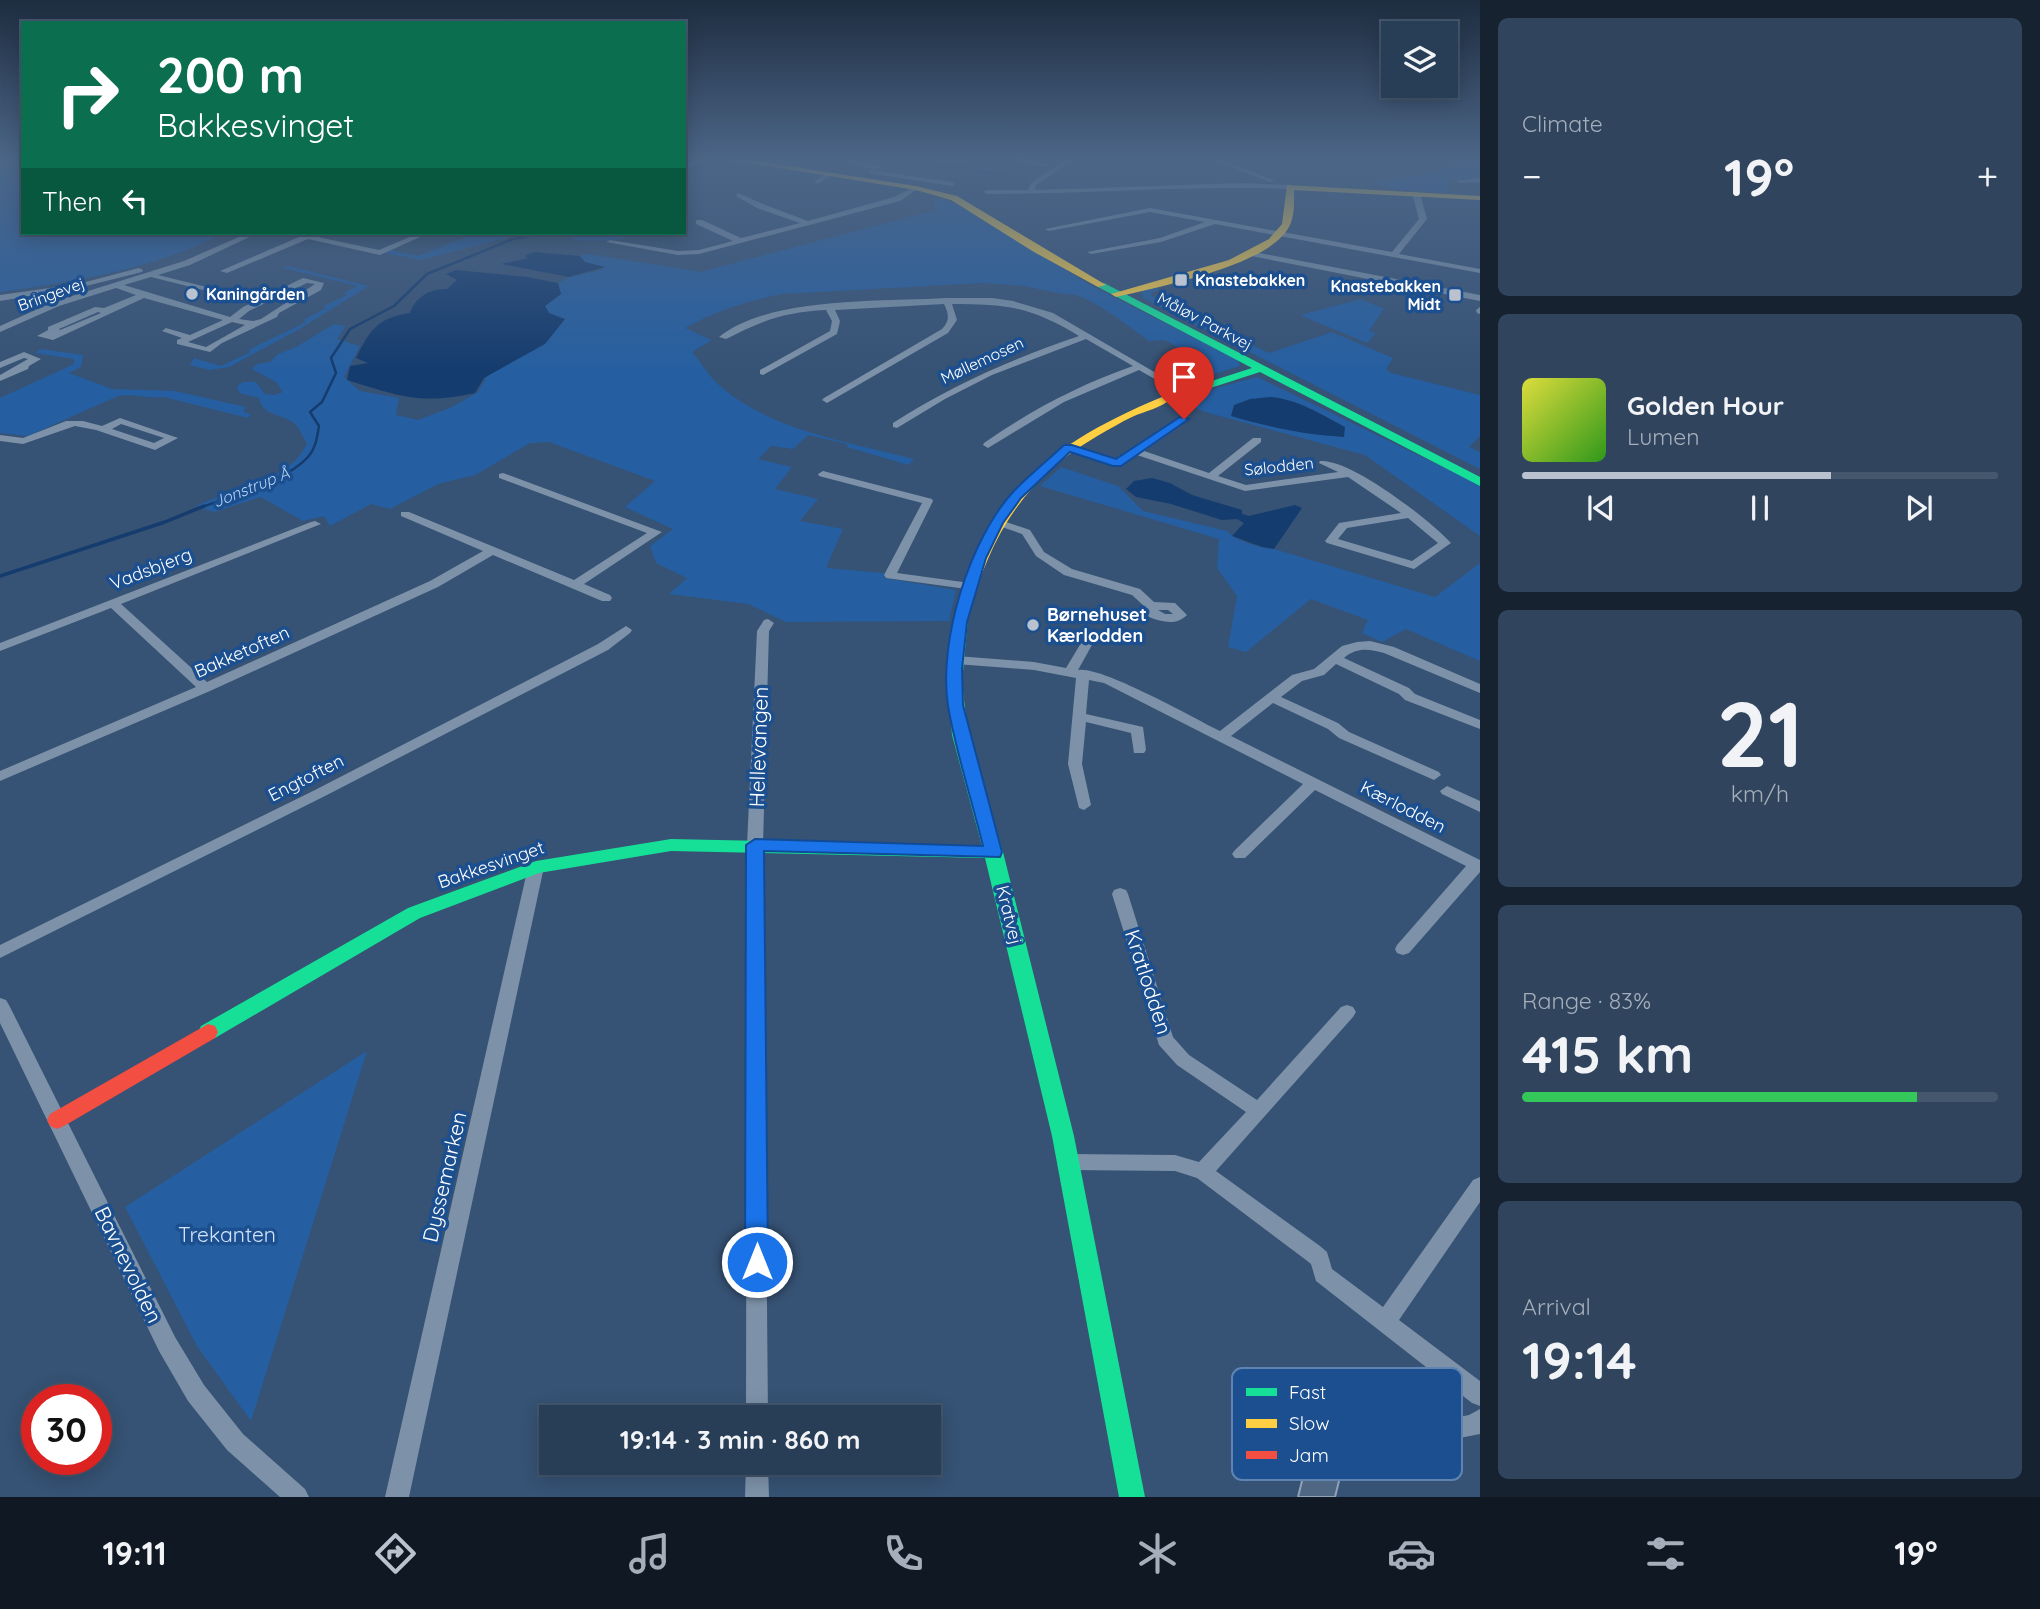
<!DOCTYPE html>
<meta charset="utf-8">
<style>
:root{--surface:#283e57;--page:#30455d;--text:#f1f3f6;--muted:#a5aeba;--line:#44576d;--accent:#b9c2ce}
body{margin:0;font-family:Quicksand,sans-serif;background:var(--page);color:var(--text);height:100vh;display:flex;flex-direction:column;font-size:26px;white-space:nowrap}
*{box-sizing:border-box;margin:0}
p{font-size:23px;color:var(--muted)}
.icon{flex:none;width:38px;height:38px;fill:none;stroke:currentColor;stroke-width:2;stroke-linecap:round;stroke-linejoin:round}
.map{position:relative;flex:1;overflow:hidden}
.panel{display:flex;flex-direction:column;gap:18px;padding:18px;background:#162230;width:560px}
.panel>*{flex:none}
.guide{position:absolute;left:21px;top:21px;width:665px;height:214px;border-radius:0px;box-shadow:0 4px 18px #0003,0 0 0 2px var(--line);background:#0b6e4f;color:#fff;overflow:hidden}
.controls{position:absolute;left:1381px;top:21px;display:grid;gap:14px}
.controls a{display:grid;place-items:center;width:77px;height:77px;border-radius:0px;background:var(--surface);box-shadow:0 4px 18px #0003,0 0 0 2px var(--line);font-size:35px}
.speed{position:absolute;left:21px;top:1384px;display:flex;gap:14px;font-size:35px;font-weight:700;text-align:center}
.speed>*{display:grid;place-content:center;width:91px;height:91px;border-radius:50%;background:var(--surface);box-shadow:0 4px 18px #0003,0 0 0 2px var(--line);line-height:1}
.speed .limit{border:10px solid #d22;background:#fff;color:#111}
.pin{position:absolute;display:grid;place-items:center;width:60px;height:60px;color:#fff;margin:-72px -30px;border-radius:50% 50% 50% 0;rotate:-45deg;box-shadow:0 0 7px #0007}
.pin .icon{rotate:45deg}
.me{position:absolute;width:77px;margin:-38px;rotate:0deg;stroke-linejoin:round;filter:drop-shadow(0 0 5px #0008)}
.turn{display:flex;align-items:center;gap:24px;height:147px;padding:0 21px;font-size:32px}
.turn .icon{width:91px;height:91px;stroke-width:2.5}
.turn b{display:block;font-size:49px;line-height:60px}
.then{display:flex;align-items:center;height:66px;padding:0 21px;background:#0003;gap:14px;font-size:26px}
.big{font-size:52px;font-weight:800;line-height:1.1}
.panel .widget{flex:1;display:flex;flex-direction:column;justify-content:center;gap:10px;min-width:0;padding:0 24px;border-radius:10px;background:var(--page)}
.panel .dial{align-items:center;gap:0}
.dial b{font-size:91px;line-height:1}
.song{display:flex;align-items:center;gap:21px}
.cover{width:84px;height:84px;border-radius:10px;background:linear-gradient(135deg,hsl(60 70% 55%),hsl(110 70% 35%))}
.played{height:7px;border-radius:4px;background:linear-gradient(90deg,var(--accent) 65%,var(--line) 65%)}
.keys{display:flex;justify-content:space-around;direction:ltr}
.heat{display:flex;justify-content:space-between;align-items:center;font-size:38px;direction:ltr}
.charge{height:10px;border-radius:5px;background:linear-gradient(90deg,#34c759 83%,var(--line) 0)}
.trip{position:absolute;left:539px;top:1405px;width:402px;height:70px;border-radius:0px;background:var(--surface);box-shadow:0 4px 18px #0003,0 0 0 2px var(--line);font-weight:800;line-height:70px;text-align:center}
.tab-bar{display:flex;height:112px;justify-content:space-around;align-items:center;background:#101923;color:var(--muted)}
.tab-bar .icon{width:49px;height:49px}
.tab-bar .on{color:var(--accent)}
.tab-bar b{font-size:32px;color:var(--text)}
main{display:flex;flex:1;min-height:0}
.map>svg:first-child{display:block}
.green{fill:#265fa1}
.water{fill:#153c6e}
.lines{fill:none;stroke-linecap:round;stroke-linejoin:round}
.stream-far1{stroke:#153c6e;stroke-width:2.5}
.stream{stroke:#153c6e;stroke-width:3.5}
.building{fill:#506783;stroke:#92a2b6;stroke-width:2}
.street{fill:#7d92a8;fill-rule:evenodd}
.fast{fill:#16e098;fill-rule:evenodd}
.slow{fill:#ffcf43;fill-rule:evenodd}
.jam{fill:#f24e42;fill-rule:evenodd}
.route{fill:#1a73e8;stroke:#114b97;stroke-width:2}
.poi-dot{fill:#b9c2ce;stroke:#1b4f8f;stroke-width:2.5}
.labels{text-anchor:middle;stroke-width:7;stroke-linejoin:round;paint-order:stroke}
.far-poi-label{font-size:16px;font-weight:bold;fill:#fff;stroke:#1b4f8f;text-anchor:start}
.far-street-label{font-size:16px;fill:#fff;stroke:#1b4f8f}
.far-water-label{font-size:16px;font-style:italic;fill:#b5d3f5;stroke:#1b4f8f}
.street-label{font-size:18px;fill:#fff;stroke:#1b4f8f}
.poi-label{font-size:18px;font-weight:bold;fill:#fff;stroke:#1b4f8f;text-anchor:start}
.near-street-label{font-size:21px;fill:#fff;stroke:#1b4f8f}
.near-park-label{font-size:21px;fill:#cfe3fa;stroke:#1b4f8f}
.key{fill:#1b4f8f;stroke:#5f84b1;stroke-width:2}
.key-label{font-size:19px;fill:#fff}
</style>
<main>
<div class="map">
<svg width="1480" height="1497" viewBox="0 0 1480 1497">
<rect width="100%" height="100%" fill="#365274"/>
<path class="green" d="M0 160H23V233H223C155 269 75 282 0 292Z
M1454 160H1480V178L1446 180 1449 193 1392 189 1377 183 1436 171 1453 164Z
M940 198 956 204 1092 286 1238 360 1240 366 1199 379 1191 373 1208 365 1165 340 1149 341C1130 327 1084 290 1063 294L1024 286 982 283 782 294C747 301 716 311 685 328L712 340 692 352C701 362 709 376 719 385 771 431 849 442 914 459L908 465 847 447V444L808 435 793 449 771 446 758 459 792 467 775 489 818 499 800 521 843 529 826 568 884 573V578L956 590 949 621 786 622 748 604 669 594 687 578 656 563 650 546 673 529 625 507 655 481 549 442 530 443 475 475 438 484 390 509 371 504 330 526 324 516 303 521 261 497 214 512 196 506C232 489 290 482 307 443 303 438 299 427 295 424 283 413 262 417 259 398L239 393 237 386 243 382H256L265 394 274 395 283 392 276 382 252 369 257 364 270 362 278 354 296 347 334 324 346 326 337 339 360 346 344 377 360 391 399 398 396 415 418 420 452 407 478 392 491 369 545 305 561 294 558 283 569 277 602 270 604 267 585 262 580 256 587 254 700 272 936 210 934 199Z
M477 233H524L421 260 385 253 390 250 418 256Z
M648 233C622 239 600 243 574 240L575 234Z
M288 266 369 286 298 330 229 367 209 370 190 365 194 358 221 366 251 352 248 350 306 322 303 320 326 308 323 306 347 295 344 293 357 286 283 268Z
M1155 287 1160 290 1151 292 1152 296 1269 353 1332 332 1393 358 1386 369 1391 373 1480 395V436L1469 447 1480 452V469L1143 298 1141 290Z
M1361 299 1384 309 1369 331 1376 333 1367 343 1300 315Z
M41 349 83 355 81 367 69 373 112 389 175 391 246 407 243 412 251 414 248 418 164 397C148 399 134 393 118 396L28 436 0 433V398L74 364V359L35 353Z
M1257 377 1480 485V536L1365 455 1205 412 1176 399Z
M1061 467 1118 486 1143 511 1227 531C1237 542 1259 547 1274 549L1435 597 1480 563V661L1406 629 1382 642 1362 633 1368 620 1311 599 1246 652 1228 647 1237 596 1217 568 1219 539 1040 486Z
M367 1051 251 1421 197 1346 125 1207Z"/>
<path class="water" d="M534 252 580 256 585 262 605 267 569 277 501 264 528 258 524 256Z
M456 270 527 277 558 283 561 294 545 306 549 313 565 319 545 344 484 378 475 393C420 405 399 396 347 380L350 366 368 363 356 358C370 330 377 318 410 313 416 296 430 289 447 289L457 280 446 274Z
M1270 397C1298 399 1320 414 1345 427L1344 437C1305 435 1268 427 1231 416L1234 405 1250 399Z
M1152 478 1170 483 1192 495 1242 510V514L1249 516 1295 505 1302 508 1274 549 1262 547 1232 536 1244 523 1237 519 1222 520 1171 504 1136 497 1126 489 1134 481Z"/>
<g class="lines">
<path class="stream-far1" d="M911 160 1004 175
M587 233H592
M200 508C230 496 287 481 308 457 316 448 317 437 319 426L310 412 322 402 336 373 331 358 350 329 394 306 427 274 513 239 546 233"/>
<path class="stream" d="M0 576 165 522 204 506"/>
</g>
<path class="building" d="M1309 1453 1342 1469 1335 1497H1298Z"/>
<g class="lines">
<path class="street" d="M698 160H708L684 170V166Z
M849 160 878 165 881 167 877 170 845 162Z
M1015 160H1030L1048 165 1045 167Z
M1065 160H1073L1036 185 1035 190 1241 183 1290 185 1293 187 1290 189C1189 185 1088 194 987 194L983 192 987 190H1028L1031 183Z
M1213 160H1223L1275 181 1270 182Z
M870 170 952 182 955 184 952 186 868 173Z
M825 175 830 176 819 183H815V181Z
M1480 178V182L1459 183 1456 181Z
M914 187 919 188 900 201 699 254 678 255 606 242 610 240 678 251 699 250 733 241 696 224V220H702L741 238 800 223 757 208 736 196 738 193 763 204 808 221 894 197Z
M1416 191 1420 193 1427 219 1399 254 1480 269V273L1215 224 1161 242 1091 254 1087 252 1160 238 1205 222 1150 212 1049 231 1045 229 1150 208 1392 252 1419 219 1412 193Z
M248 233H258L190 265 158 275 215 289V293L151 277 124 285 230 317 243 307 303 278 324 283 321 290 279 313 277 317 222 343 210 352 177 344V340L182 338 162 331 166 328 190 335 223 320 144 298 53 340 37 336 48 330V327L95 307 104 308 136 295 116 288 59 306 0 332V326L53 302 184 261ZM307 283 315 284 261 319 253 321 239 319 249 311ZM98 312 101 313 60 330 59 329ZM232 322 245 325 206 347 188 342Z
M286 233H299L379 250 419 233H429L380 255 308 239 227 273 220 271 299 237Z
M1249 251 1480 295V301L1246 255V251Z
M139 268 143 270 142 272 78 288 0 301V295L78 284Z
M947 298H992L1013 301 1053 313 1187 391 1179 393 1139 370 1064 402 988 448 983 445 984 443C1031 410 1079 385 1133 366L1086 339 992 375 945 399 897 428 893 427V423C952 385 1014 358 1079 336 1031 307 1008 304 952 304L957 320 948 333 827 403 822 400 824 398 942 329C950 321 949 314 944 304L835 310 840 321 837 334 763 375 760 374V370L830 331 832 321 826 310C785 312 763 320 726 339L719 337C770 296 882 302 947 298Z
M1480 307V314L1477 313 1476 310Z
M24 352 41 359 29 366 28 369 0 381V375L28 359 24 358 0 368V362Z
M1184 416 1189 419 1187 421 1144 451 1209 473 1253 438H1261V442L1218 476 1246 485 1338 472 1319 463 1320 461C1350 458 1430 520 1451 543L1414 569 1327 543 1325 541 1339 523 1401 513 1348 477 1245 491 1137 455 1117 467 1063 448 1068 445 1116 460ZM1408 518 1438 543 1412 561 1338 539 1347 528Z
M120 418 178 438 155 450 96 430 75 426 23 444 0 441V435L23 438 66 421H83L102 426ZM121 424 164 438 154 443 112 429Z
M823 471 932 499 933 501 897 573 970 583 976 587 974 590 886 578 884 575 922 503 819 476 818 474Z
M503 473 662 532 584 584 610 595 612 598 610 601H602L493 555 438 587 210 691 0 781V771L196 687 111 608 0 651V643L311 522 315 521 321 524 121 604 207 682 430 581 483 551 401 516V512H409L574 580 647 533 499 478V474Z
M997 519 1030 530 1044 552 1072 569 1140 589 1154 602 1175 603 1187 615C1176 626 1162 622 1149 617L1145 607 1132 595 1064 575 1036 556 1022 534 993 524 991 522ZM1158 610H1168L1173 614H1165Z
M768 619 774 623 769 631 763 845 768 1418H746L747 845 757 631 764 620Z
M626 626 632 630 630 633 608 650 325 796 0 958V945L315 790 598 644Z
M1081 629 1095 633 1097 636 1078 670C1100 665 1194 718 1220 731L1292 675 1314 669 1342 646 1357 642 1370 641 1394 647 1480 684V693L1384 653C1369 649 1357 647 1344 658L1409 688 1415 694 1480 720V729L1405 700 1399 694 1336 664 1324 675 1302 681 1281 697 1338 723 1349 732 1439 772 1441 775 1434 780 1339 738 1328 729 1273 703 1231 736 1480 860V872L1409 953 1403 955 1397 953 1395 949 1397 945 1466 866 1315 790 1245 858H1235L1232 854 1235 850 1303 784 1104 683 1089 680 1086 714 1143 727 1146 750 1144 753H1134L1131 733 1086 722 1082 764 1091 805 1084 810 1079 808 1068 764 1076 678 1034 670 956 664 950 660 956 656 1034 662 1066 668 1084 638 1075 633Z
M1447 786 1480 801V812L1442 794 1440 791Z
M536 862 541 863 544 867 409 1497H385L528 867 531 863Z
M1120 888 1126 890 1128 894 1173 1037 1189 1055 1257 1100 1341 1007 1347 1005 1353 1007 1356 1012 1353 1017 1216 1171 1320 1246 1327 1252 1332 1269 1383 1307 1473 1180 1480 1177V1202L1399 1320 1480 1381V1406L1472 1403 1316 1281 1311 1264 1306 1260 1197 1178 1175 1171 1068 1170 1061 1168 1058 1162 1061 1156 1068 1154 1175 1155 1199 1162 1246 1112 1177 1065 1159 1045 1112 894 1114 890Z
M0 998 6 1000 9 1005 175 1337 204 1385 243 1434 305 1489 309 1497H280L227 1450 188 1401 159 1351 0 1023Z
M1480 1409V1434L1424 1445 1416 1442 1413 1434 1416 1426 1469 1415Z
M746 1463H768L769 1497H745Z"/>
<path class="fast" d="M1098 283H1104L1480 477V486L1260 372 1170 401H1162V397L1252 368 1098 287Z
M961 615 968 619 962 682 968 735 1003 852 1074 1136 1145 1497H1119L1052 1136 985 858 671 851 539 873 420 918 215 1038 208 1040 201 1038 198 1032 201 1026 408 908 536 861 671 839 982 846 952 735 948 682 954 619Z"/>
<path class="slow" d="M730 160H750L916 186 957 196 1106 285 1098 287 1034 252 951 200 916 190Z
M1287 185 1480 196V200L1294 190C1294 202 1295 216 1289 227 1268 266 1158 287 1116 297L1111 294 1229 260 1269 239 1282 224Z
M1162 397 1171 399C1161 408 1145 411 1132 417 1121 422 1110 429 1099 435 1024 478 989 537 968 619L961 623 956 622 954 619C987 495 1047 445 1162 397Z"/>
<path class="jam" d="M208 1024 215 1026 218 1032 215 1038 64 1126 57 1129 50 1126 47 1120 50 1114Z"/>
</g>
<linearGradient id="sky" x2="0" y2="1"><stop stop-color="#1e2d40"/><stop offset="0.43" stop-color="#4c6688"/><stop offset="1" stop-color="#4c6688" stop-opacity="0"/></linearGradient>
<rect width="1480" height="370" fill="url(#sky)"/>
<path class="route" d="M1180 417 1189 419 1121 466H1113L1070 452 1021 498 1003 523 986 558 967 622 962 669 963 705 1002 852 1000 857 764 851 768 1262 765 1270 757 1273 748 1270 745 1262 746 845 755 839 983 846C972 800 956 753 948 706 938 642 969 540 1013 492 1029 475 1047 461 1064 445H1072L1116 459Z"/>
<g class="poi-dot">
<rect x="1174" y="273" width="14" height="14" rx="3.5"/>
<circle cx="192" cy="294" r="7"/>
<rect x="1448" y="288" width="14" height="14" rx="3.5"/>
<circle cx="1033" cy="625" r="7"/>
</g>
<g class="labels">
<g class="far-poi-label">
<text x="1195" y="286">Knastebakken</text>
<text x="1441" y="292" text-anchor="end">Knastebakken<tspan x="1441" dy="18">Midt</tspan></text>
<text x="206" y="300">Kaningården</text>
</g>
<g class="far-street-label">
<text transform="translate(51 294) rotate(-20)" y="6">Bringevej</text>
<text transform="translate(1205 321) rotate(28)" y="6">Måløv Parkvej</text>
<text transform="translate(982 360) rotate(-25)" y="6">Møllemosen</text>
<text transform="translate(1279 466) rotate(-6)" y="6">Sølodden</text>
</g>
<g class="far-water-label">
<text transform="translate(251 487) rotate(-22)" y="6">Jonstrup Å</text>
</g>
<g class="street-label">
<text transform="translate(151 569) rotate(-21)" y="6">Vadsbjerg</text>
<text transform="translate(242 652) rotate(-24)" y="6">Bakketoften</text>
<text transform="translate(306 778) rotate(-27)" y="6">Engtoften</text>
<text transform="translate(1403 807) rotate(27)" y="6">Kærlodden</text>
<text transform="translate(491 865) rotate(-19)" y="6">Bakkesvinget</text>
<text transform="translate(1009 915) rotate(76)" y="6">Kratvej</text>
</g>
<g class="poi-label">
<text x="1047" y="621">Børnehuset<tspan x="1047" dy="21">Kærlodden</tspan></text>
</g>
<g class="near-street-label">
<text transform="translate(759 747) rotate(-88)" y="7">Hellevangen</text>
<text transform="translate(1148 982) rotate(72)" y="7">Kratlodden</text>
<text transform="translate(445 1177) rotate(-77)" y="7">Dyssemarken</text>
<text transform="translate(128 1265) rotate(64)" y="7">Bavnevolden</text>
</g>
<g class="near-park-label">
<text x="227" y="1242">Trekanten</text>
</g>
</g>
<rect x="1232" y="1368" width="230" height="112" rx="10" class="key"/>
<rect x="1246" y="1388" width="31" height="8" fill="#16e098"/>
<rect x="1246" y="1419" width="31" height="9" fill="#ffcf43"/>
<rect x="1246" y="1451" width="31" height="8" fill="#f24e42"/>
<g class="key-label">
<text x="1289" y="1399">Fast</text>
<text x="1289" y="1430">Slow</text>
<text x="1289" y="1462">Jam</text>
</g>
</svg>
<div class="controls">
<a><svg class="icon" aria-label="layers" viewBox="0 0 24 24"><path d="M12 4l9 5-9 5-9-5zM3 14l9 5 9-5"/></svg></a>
</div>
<div class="speed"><div class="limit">30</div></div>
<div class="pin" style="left:1184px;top:419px;background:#d93025"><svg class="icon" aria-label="arrive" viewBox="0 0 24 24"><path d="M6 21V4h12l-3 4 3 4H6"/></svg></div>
<svg class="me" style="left:757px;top:1262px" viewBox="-20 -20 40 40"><circle r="17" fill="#1a73e8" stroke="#fff" stroke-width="3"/><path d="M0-11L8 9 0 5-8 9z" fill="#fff"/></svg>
<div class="trip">19:14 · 3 min · 860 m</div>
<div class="guide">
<div class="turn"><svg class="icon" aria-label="right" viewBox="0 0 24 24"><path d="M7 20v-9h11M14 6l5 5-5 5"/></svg><div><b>200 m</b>Bakkesvinget</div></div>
<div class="then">Then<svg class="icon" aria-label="left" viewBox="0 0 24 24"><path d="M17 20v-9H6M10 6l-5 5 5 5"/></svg></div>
</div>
</div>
<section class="panel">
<div class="widget"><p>Climate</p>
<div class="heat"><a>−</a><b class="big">19°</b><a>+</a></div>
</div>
<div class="widget">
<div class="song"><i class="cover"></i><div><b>Golden Hour</b><p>Lumen</p></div></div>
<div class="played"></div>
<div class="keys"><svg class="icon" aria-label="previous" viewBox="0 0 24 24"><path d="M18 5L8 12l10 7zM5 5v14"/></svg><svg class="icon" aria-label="pause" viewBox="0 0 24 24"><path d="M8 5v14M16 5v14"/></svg><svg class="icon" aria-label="next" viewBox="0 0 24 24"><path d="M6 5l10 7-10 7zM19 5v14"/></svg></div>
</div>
<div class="widget dial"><b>21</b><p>km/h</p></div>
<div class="widget"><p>Range · 83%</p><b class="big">415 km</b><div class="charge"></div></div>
<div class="widget"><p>Arrival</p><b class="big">19:14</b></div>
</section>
</main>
<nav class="tab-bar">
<b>19:11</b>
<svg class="icon on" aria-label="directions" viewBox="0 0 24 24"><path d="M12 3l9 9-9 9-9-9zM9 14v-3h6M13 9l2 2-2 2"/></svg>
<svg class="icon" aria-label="music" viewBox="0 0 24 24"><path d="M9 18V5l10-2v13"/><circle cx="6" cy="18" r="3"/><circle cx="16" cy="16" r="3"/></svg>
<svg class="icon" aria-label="phone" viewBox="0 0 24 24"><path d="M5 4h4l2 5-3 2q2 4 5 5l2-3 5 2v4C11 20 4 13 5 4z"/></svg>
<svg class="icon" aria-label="climate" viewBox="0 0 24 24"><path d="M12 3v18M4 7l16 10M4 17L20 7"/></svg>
<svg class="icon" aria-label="car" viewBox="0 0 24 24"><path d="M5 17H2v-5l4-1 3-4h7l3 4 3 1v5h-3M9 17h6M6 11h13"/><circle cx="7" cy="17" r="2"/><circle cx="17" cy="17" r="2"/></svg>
<svg class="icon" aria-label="filters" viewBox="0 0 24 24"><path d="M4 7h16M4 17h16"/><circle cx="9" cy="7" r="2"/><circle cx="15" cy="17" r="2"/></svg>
<b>19°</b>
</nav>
